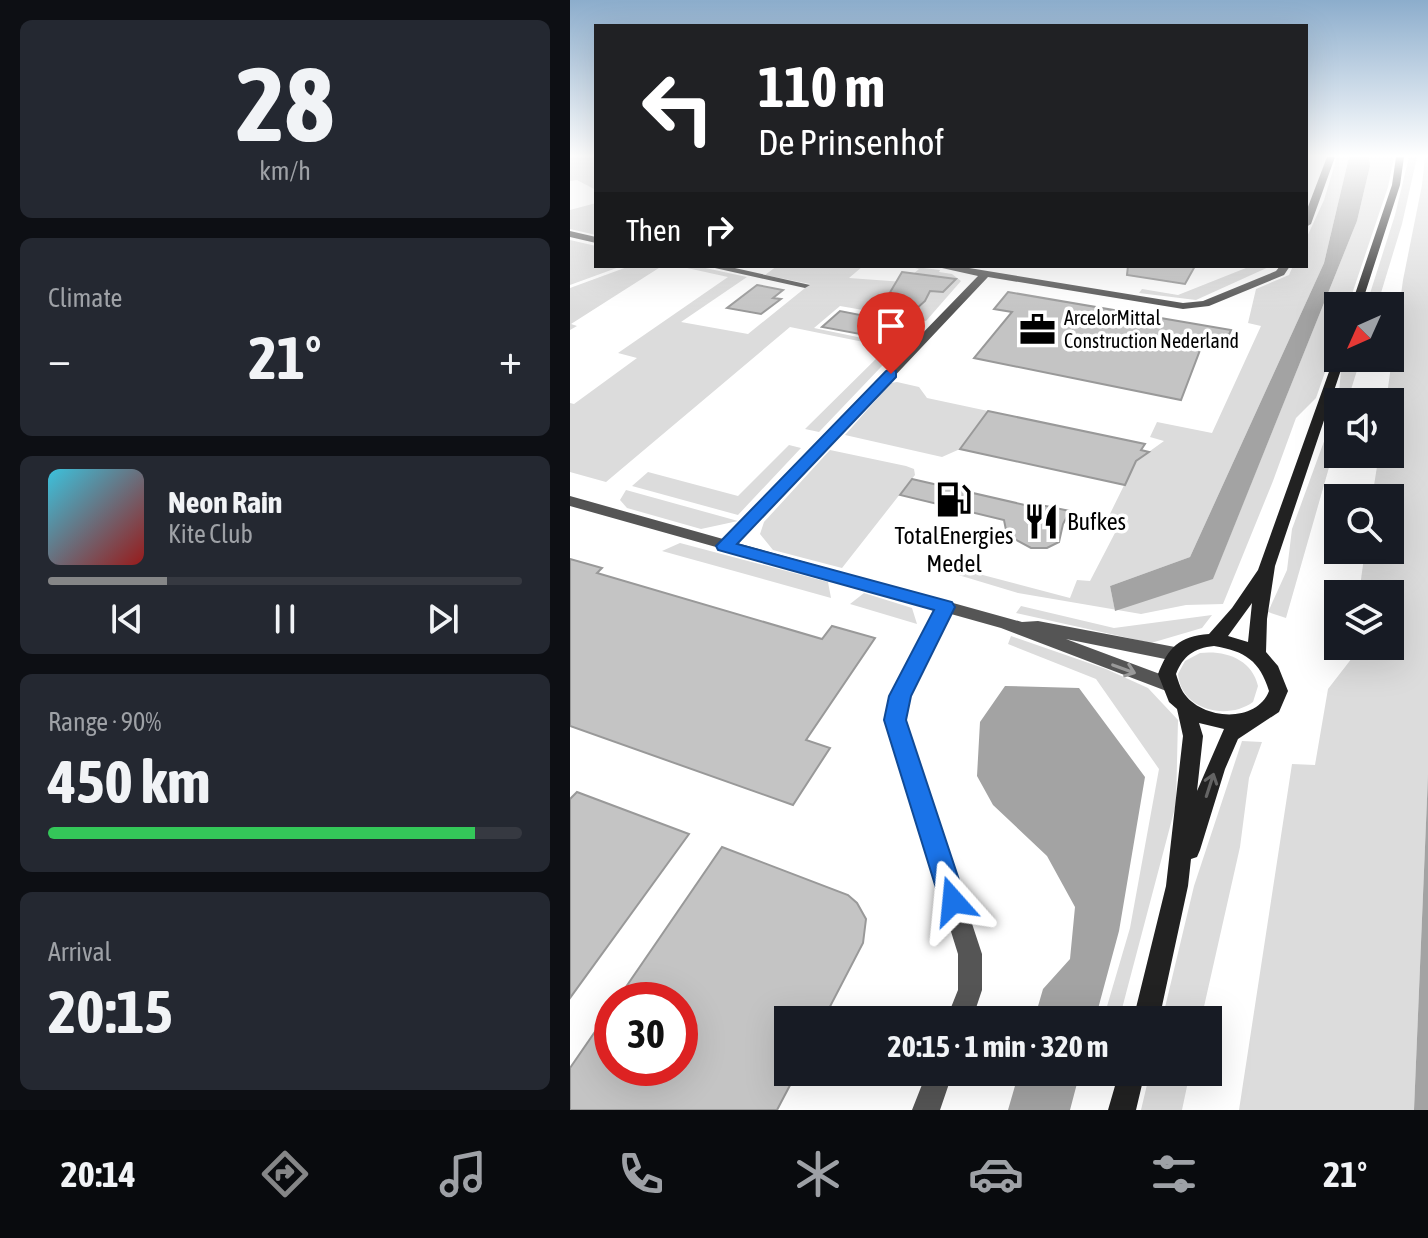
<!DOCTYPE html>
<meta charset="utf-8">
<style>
:root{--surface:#171b24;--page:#242831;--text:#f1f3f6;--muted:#9ea1a6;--line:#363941;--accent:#858687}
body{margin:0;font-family:"Asap Condensed",sans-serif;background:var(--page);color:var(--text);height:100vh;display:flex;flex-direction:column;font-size:30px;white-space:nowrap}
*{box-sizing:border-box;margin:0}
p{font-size:26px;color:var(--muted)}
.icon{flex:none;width:44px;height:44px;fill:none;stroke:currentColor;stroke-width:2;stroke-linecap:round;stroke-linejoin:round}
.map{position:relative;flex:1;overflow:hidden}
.sheet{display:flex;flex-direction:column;gap:20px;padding:20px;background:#0d0f14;width:570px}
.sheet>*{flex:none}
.guide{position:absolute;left:24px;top:24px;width:714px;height:244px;border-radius:0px;box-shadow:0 8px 32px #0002;background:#202124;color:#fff;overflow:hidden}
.needle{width:52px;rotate:225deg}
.buttons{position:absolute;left:754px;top:292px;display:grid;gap:16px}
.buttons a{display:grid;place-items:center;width:80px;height:80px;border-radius:0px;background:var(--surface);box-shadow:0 8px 32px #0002;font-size:40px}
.speed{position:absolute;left:24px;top:982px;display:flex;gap:16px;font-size:40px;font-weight:700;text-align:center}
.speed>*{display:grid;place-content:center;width:104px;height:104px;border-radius:50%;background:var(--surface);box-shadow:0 8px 32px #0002;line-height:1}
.speed .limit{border:12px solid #d22;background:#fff;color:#111}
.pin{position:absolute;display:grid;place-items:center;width:68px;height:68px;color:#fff;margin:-82px -34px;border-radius:50% 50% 50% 0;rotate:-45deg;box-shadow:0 0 8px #0007}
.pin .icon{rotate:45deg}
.me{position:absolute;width:88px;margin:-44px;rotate:342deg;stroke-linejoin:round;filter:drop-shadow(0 0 6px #0008)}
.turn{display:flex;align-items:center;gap:28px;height:168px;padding:0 32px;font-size:36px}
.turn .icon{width:104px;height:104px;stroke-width:2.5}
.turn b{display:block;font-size:56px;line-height:68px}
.then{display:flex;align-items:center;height:76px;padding:0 32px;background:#0003;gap:16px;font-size:30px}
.big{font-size:60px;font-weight:700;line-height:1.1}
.sheet .card{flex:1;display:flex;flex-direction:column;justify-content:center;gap:12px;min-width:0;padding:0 28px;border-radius:12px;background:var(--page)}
.sheet .dial{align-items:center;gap:0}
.dial b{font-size:104px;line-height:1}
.song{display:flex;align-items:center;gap:24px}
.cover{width:96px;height:96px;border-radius:12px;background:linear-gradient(135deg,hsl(190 70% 55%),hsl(0 70% 35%))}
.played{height:8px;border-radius:4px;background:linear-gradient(90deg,var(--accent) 25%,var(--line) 25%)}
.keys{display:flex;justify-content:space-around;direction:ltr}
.heat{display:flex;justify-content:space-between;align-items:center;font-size:44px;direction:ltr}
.charge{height:12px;border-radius:6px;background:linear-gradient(90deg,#34c759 90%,var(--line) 0)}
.trip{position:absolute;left:204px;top:1006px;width:448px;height:80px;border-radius:0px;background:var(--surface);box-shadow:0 8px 32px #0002;font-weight:700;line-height:80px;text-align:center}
.menu{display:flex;height:128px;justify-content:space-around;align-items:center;background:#090b0e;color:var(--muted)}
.menu .icon{width:56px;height:56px}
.menu .active{color:var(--accent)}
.menu b{font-size:36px;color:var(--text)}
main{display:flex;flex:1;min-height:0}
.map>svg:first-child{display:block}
.green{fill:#dcdcdc}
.water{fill:#a3a3a3}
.building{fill:#c4c4c4;stroke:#999;stroke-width:2}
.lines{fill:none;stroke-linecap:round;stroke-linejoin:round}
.street{fill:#555;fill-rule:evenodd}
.secondary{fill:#222;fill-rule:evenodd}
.oneway{stroke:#999}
.oneway2{stroke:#646464}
.route{fill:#1a73e8;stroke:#114b97;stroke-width:2}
.labels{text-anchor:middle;stroke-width:7;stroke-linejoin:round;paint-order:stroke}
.far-poi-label{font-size:20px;fill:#000;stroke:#fff;text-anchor:start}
.poi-label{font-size:24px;fill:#000;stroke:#fff;text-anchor:start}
</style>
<main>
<section class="sheet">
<div class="card dial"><b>28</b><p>km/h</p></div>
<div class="card"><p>Climate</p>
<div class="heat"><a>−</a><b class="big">21°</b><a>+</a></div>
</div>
<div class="card">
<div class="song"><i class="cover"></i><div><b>Neon Rain</b><p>Kite Club</p></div></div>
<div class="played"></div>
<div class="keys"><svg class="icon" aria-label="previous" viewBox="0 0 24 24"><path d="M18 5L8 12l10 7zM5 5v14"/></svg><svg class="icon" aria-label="pause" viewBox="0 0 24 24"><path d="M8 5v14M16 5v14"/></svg><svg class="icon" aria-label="next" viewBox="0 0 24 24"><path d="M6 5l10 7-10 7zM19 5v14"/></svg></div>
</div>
<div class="card"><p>Range · 90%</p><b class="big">450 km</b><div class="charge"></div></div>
<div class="card"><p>Arrival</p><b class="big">20:15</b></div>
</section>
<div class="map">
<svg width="858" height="1110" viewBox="0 0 858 1110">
<rect width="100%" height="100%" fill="#fff"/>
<path class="green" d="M0 157H26V190L7 180 0 181Z
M767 157H779L754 263 620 557 540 586 545 610 643 578 787 221 800 166 799 157H824L818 187 778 306H768V335L746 398 726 418 703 481 653 604 616 605 571 614 448 593 385 574 390 569 500 598 507 580 520 581 547 529 534 526 566 461 594 441 580 437 587 422 642 433 691 326 678 323 686 289 719 275 723 266H736V239L754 200Z
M839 157H847L832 224 807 306H796L825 215Z
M855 157H858V775L844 1110H669L722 764 745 765 758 689 782 658 798 659 799 648 790 646H820V594H789L795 550H820V498H802L809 454H820V402H816L833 280 852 185Z
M26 203V235L0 229V210Z
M0 240 26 246V266H52L0 285Z
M60 266H92L1 324 7 326 0 330V288Z
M108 266H126L177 277 111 322 178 334 240 284 195 275 207 266H293L279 278 334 282 349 269 337 266 370 270 369 272 382 274 391 281 356 321 270 306 244 328 331 346 249 432 235 429 318 347 220 327 36 482 0 472V403L4 404 67 358 48 353 158 277Z
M681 266H701L626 300 569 293 572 289 608 295Z
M777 358H791L777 402H768L771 371Z
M327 382 349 387 357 398 418 411 390 449 372 457 275 435 321 383Z
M768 403V436L716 618 698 612 717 570 722 529Z
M219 445 231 448 168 515 62 486 78 472 168 496Z
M260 450 336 466 344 469 345 475 272 568 203 550 190 534 194 522Z
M56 490 168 521 131 529 57 508 50 500Z
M110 543 258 582 261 598 92 551Z
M294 593 342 608 347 624 280 604Z
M451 606 544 628 642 615 632 628 581 643 446 613Z
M441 636 536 669 578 688 608 720 606 804 549 1020H533L560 928 589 769 526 679 438 644Z
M630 653C655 650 682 659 688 686L683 702C657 721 611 710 608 674L615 661Z
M672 741 692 742 679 778 670 847 631 1020H592L624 886Z
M580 1072H620L612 1110H571Z"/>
<path class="water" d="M779 157H799L800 166 787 221 643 579 545 611 540 586 620 557 754 263Z
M435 686 509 688 575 777 549 931 525 1020H464L473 989 500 959 505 907 477 856 423 805 407 776 410 722Z
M858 775V1110H844Z
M449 1072H510L500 1110H438Z"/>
<path class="building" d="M558 266H625L615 284 557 275Z
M332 272 386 279 373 292 360 291 355 301 325 328 317 339 252 327 270 311 305 318Z
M187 285 213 290 203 298 211 299 191 314 157 308Z
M438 292 661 330 653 349 632 345 611 400 404 358 442 312 424 309Z
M418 411 575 444 571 450 579 452 566 461 555 485 390 449Z
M342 479 468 508 471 505 500 511 493 524 489 542 477 548H461L437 535 434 520 330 495Z
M0 559 32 568 27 573 252 639 262 626 305 638 236 740 260 748 223 805 0 726Z
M7 792 119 834 0 998V799Z
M152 847 278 895 287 903 296 919 293 943 253 1020H218V1072H227L207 1110H0V1068L42 1007V1068H110V1000H47Z"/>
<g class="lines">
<path class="street" d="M757 157H765L741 224 736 227V212Z
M0 231 26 237V243L0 237Z
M136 266H156L240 285 235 288Z
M363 266H387L613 303 633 301 706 271 710 266H720L714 275 639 306 613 309 418 277 167 543 452 622 468 621 605 647 611 649 614 654 611 659 605 661 496 639 606 680 608 685 606 690 599 692 431 628 381 614 339 696 335 720 412 954V990L402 1020H376L388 990V954L315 720 321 696 366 609 0 506V496L153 539 408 276Z
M357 1072H383L370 1110H342Z"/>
<path class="secondary" d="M826 157H834L830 185 791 306H781L822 185Z
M765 355 775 358 705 566 697 619 696 652 708 666 718 691 709 712 668 739 655 769 630 850 627 857 621 859 618 886 589 1020H563L596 886 613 736 607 709 599 702 588 674C598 648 609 636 639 634L662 608 688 570ZM682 603 678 642 658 636ZM644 646C675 651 690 661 699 691 686 724 631 720 613 692 610 687 608 680 606 674 613 656 624 648 644 646ZM629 723 654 729 627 791 633 736Z
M549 1072H575L566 1110H538Z"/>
</g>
<defs><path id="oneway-shaft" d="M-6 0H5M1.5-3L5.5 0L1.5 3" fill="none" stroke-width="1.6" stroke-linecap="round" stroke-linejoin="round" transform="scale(2)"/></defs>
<use class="oneway" href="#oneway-shaft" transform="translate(554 669) rotate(20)"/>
<use class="oneway2" href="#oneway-shaft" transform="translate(640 785) rotate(-72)"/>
<linearGradient id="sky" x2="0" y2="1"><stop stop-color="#8cadcc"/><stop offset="0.5" stop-color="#fff"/><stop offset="1" stop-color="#fff" stop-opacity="0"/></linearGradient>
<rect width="858" height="312" fill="url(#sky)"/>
<path class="route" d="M321 369 326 371V377L167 544 382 602 385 607 341 696 336 720 396 901 393 910 383 914 374 910 370 901 314 720 319 696 364 610 148 550 146 546 316 371Z"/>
<defs>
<symbol id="office-bare" viewBox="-9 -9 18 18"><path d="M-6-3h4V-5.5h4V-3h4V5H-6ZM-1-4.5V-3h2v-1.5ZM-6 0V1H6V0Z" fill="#000" stroke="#fff" stroke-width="2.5" paint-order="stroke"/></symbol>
<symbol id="fuel-bare" viewBox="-9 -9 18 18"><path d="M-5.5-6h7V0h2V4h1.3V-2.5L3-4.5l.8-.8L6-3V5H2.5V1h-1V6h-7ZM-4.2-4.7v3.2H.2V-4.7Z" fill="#000" stroke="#fff" stroke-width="2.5" paint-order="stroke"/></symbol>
<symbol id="restaurant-bare" viewBox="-9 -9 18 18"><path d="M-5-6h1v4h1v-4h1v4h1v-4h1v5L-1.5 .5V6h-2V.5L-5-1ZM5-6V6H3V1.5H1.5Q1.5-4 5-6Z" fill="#000" stroke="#fff" stroke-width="2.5" paint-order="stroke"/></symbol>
</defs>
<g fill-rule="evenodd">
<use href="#office-bare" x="442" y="304" width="51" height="51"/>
<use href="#fuel-bare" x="358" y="474" width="51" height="51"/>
<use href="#restaurant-bare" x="446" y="496" width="51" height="51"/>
</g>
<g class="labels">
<g class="far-poi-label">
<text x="494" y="325">ArcelorMittal<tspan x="494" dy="23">Construction Nederland</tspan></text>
</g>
<g class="poi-label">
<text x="497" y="530">Bufkes</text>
<text x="384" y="544" text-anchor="middle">TotalEnergies<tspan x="384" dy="28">Medel</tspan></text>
</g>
</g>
</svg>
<div class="buttons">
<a><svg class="needle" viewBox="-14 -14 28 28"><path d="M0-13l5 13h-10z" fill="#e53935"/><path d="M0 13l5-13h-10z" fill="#9ea1a6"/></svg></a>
<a><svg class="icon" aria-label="sound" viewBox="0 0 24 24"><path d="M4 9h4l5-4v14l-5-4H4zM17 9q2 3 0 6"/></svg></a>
<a><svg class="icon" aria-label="search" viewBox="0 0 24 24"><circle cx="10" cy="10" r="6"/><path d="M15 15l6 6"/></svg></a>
<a><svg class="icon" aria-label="layers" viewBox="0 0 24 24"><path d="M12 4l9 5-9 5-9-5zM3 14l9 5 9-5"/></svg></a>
</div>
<div class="speed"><div class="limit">30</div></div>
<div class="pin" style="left:321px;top:374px;background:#d93025"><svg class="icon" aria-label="arrive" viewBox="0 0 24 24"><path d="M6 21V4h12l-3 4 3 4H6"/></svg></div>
<svg class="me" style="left:383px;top:901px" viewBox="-20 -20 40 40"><path d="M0-17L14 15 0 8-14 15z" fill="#1a73e8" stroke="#fff" stroke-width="4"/></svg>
<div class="trip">20:15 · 1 min · 320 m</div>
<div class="guide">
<div class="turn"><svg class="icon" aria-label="left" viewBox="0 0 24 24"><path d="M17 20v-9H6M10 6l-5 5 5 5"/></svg><div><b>110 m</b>De Prinsenhof</div></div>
<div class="then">Then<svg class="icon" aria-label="right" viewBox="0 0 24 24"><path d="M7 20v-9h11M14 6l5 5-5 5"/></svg></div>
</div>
</div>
</main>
<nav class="menu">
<b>20:14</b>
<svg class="icon active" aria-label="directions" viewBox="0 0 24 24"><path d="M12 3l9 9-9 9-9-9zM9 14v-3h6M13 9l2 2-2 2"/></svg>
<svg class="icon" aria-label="music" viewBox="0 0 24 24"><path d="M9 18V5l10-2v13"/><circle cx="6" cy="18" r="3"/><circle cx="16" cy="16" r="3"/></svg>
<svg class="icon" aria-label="phone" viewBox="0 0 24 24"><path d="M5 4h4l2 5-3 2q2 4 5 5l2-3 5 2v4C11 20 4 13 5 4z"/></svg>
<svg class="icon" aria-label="climate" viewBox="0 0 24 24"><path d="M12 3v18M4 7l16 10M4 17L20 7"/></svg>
<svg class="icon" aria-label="car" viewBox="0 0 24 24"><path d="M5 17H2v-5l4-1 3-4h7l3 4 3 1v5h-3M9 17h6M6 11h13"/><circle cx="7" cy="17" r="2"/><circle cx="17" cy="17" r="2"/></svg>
<svg class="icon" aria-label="filters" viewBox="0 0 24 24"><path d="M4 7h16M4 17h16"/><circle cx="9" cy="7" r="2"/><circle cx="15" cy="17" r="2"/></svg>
<b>21°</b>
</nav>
